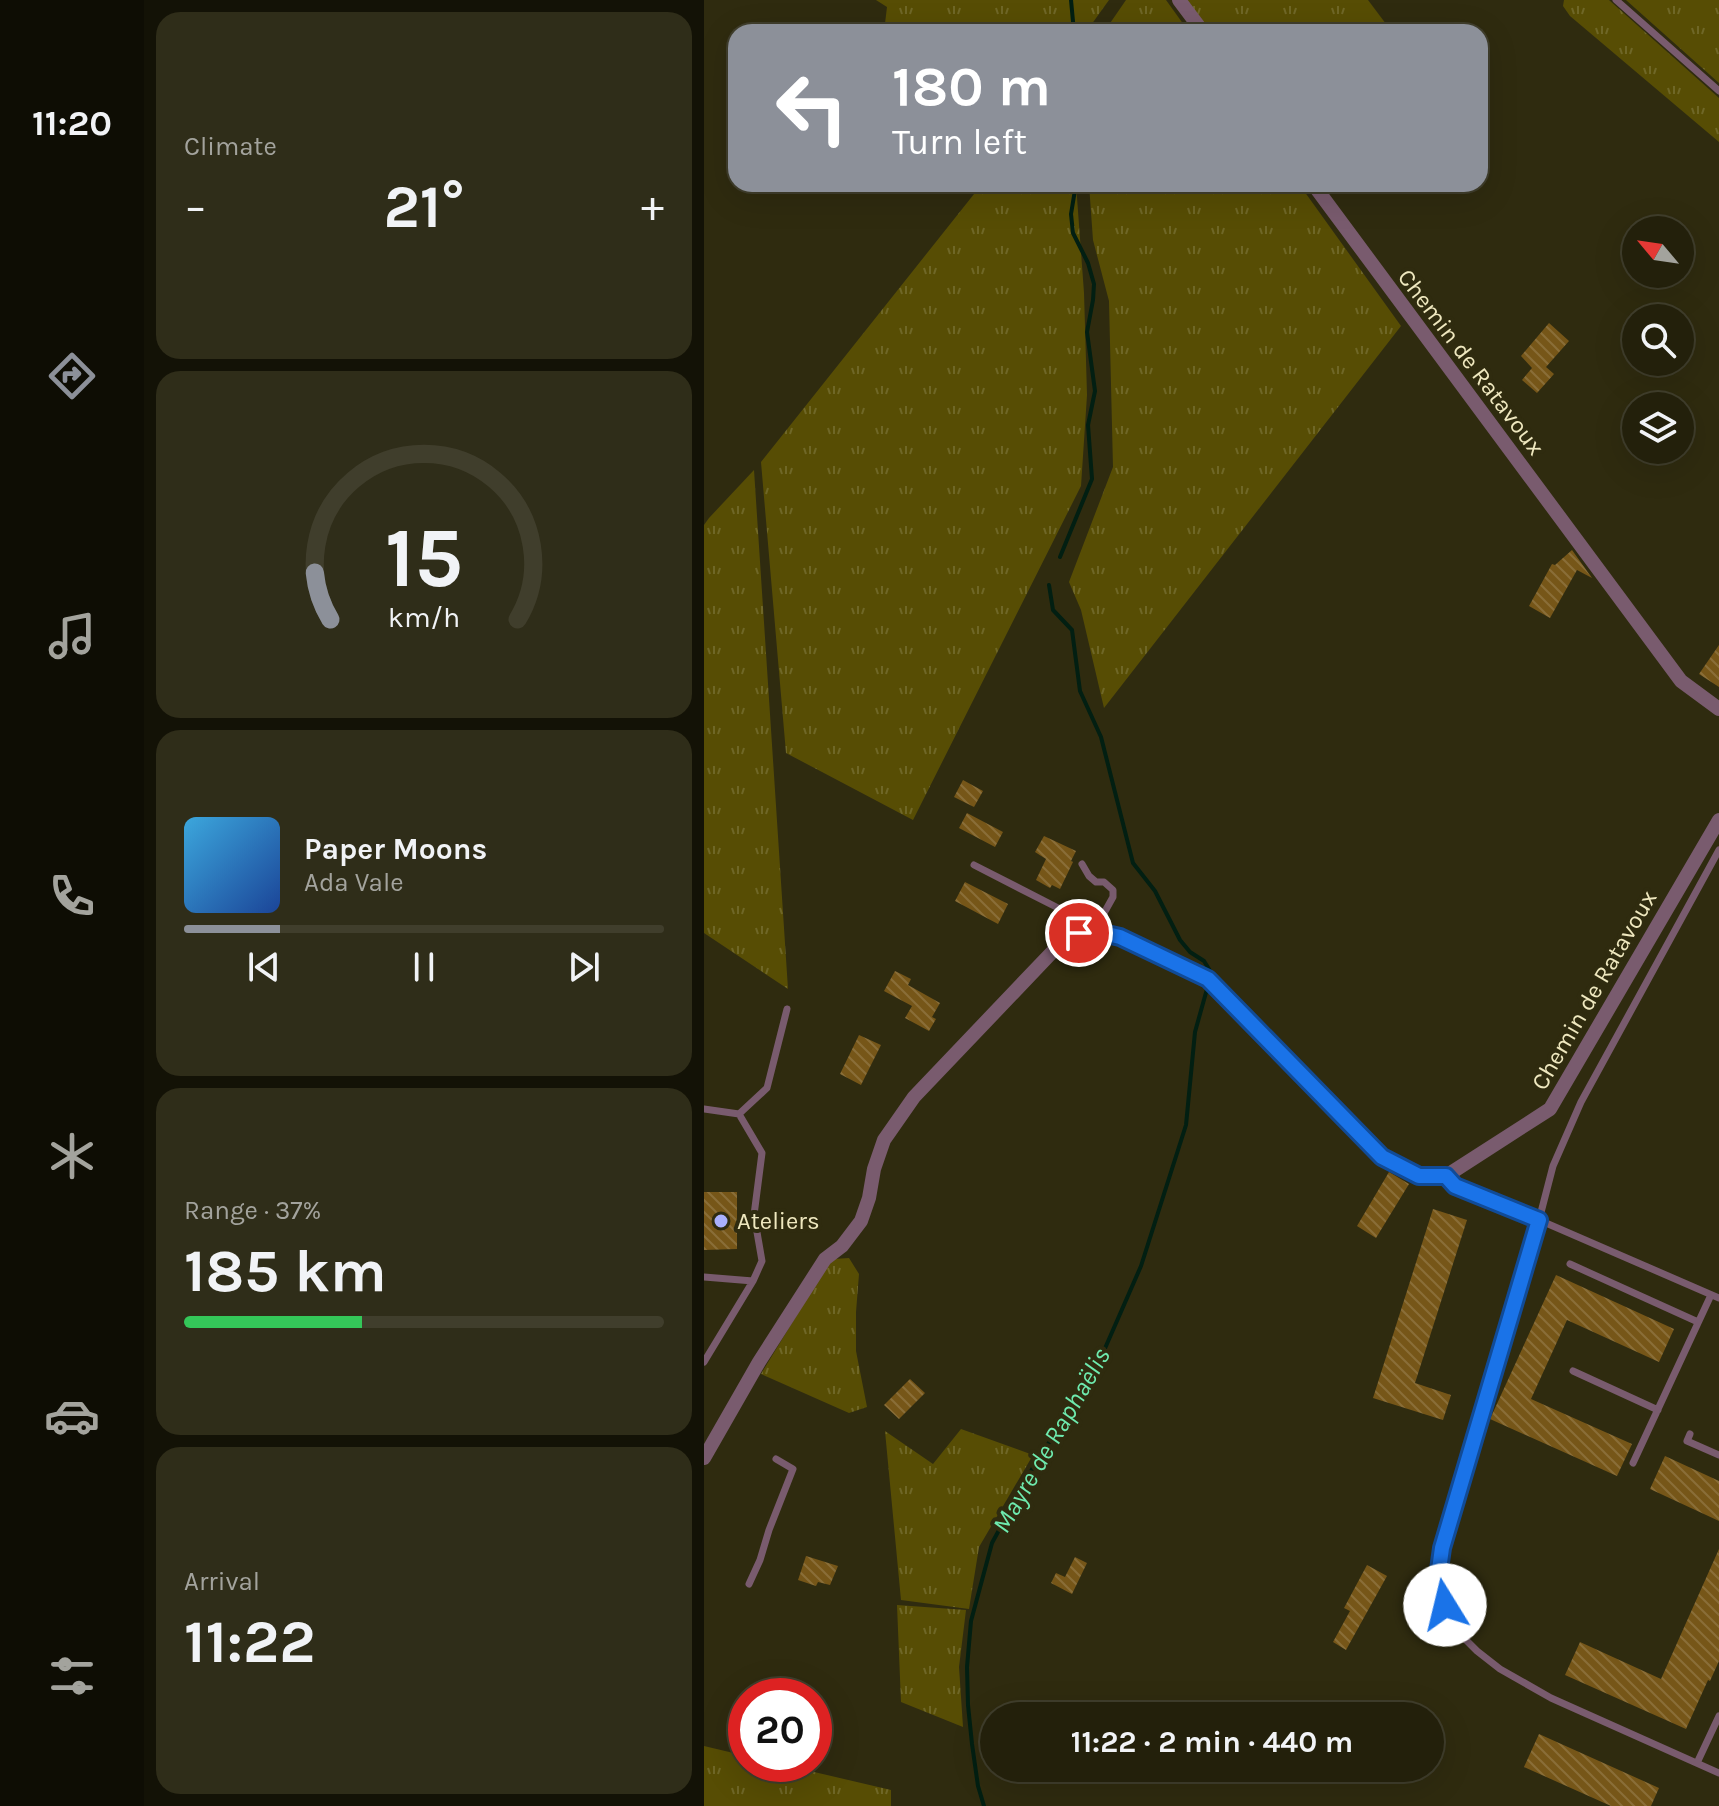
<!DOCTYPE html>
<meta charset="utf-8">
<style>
:root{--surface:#23200b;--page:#2f2d19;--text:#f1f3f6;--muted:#a3a39d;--line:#403e2c;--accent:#8c9099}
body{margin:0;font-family:Karla,sans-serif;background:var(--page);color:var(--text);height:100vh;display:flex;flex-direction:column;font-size:30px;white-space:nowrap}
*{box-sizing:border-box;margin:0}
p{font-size:26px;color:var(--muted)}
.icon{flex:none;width:44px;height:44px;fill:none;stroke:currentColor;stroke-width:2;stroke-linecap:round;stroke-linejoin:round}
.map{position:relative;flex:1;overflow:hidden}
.side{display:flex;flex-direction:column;gap:12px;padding:12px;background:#131206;width:560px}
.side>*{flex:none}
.guide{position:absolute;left:24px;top:24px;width:760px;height:168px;border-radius:24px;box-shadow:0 8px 32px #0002,0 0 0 2px var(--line);background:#8c9099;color:#fff;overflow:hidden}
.needle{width:52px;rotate:299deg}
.buttons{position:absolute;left:918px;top:216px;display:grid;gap:16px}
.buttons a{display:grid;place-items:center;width:72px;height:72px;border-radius:50%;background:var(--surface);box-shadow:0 8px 32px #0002,0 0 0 2px var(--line);font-size:40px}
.speed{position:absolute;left:24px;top:1678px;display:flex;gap:16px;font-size:40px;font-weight:700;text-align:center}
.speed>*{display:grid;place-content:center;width:104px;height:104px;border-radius:50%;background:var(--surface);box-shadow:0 8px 32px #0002,0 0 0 2px var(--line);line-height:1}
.speed .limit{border:12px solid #d22;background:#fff;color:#111}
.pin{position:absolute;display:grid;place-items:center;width:68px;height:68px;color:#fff;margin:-34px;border:4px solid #fff;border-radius:50%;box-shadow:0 2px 8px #0007}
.me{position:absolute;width:88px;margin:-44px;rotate:351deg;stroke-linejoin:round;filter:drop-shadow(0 0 6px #0008)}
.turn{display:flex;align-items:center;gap:28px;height:168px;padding:0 32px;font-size:36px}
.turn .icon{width:104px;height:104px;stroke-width:2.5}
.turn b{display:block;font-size:56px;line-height:68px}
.big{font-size:60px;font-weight:700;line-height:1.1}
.side .tile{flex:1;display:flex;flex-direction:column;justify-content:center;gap:12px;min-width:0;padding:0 28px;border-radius:24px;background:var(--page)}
.side .dial{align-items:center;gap:0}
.dial svg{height:208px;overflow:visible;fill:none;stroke:var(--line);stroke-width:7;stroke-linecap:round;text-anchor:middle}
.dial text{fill:var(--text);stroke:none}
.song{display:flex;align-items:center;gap:24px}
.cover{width:96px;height:96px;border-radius:12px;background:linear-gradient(135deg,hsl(200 70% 55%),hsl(220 70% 35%))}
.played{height:8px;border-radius:4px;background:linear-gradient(90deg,var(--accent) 20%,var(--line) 20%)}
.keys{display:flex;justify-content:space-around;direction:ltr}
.heat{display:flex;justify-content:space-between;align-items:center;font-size:44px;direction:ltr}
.charge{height:12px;border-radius:6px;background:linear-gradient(90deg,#34c759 37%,var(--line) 0)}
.trip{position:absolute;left:276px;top:1702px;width:464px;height:80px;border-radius:40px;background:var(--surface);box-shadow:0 8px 32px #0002,0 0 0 2px var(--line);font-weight:700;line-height:80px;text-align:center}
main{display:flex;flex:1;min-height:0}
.tabs{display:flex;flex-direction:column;width:144px;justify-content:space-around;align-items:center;background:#0e0d04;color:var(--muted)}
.tabs .icon{width:56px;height:56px}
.tabs .selected{color:var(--accent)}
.tabs b{font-size:36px;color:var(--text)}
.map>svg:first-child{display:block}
.grass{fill:url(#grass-tufts)}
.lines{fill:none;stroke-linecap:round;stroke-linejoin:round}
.stream{stroke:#021f12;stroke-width:4}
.building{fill:url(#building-back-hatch)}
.lane{stroke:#795b6e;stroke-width:7}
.street{stroke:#795b6e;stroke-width:14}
.route-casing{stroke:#114b97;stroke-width:20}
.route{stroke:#1a73e8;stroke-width:14}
.poi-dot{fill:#a9b0fc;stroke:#2f2b0f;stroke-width:3}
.labels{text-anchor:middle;stroke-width:8;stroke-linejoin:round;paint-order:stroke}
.street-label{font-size:24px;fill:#efe8bf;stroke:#2f2b0f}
.poi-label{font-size:24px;fill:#efe8bf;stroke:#2f2b0f;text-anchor:start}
.water-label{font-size:26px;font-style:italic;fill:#6eeaae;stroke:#2f2b0f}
</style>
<main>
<nav class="tabs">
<b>11:20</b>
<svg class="icon selected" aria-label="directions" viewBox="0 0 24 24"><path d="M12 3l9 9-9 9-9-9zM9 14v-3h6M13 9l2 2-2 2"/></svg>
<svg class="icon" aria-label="music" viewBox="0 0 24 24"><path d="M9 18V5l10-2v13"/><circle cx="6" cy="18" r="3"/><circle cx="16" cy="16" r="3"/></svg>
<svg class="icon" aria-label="phone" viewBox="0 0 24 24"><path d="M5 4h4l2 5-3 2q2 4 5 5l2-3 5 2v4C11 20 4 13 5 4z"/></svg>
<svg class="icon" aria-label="climate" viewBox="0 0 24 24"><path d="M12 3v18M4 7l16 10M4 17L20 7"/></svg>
<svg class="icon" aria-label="car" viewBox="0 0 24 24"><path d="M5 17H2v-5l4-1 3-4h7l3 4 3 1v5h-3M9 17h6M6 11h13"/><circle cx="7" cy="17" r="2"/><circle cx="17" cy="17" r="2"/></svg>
<svg class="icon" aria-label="filters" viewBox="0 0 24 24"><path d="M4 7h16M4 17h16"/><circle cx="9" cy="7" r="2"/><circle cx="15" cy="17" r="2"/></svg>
</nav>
<section class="side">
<div class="tile"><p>Climate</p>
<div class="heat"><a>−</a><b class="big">21°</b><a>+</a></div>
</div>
<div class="tile dial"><svg viewBox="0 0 100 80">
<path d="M14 69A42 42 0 1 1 86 69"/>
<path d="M14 69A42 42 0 0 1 8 51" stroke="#8c9099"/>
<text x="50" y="56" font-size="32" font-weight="700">15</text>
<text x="50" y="72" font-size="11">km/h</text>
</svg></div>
<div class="tile">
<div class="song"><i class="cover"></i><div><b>Paper Moons</b><p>Ada Vale</p></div></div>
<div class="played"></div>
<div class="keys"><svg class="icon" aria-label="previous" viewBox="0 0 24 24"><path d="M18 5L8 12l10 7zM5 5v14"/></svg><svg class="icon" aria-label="pause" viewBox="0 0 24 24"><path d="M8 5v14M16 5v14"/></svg><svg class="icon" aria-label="next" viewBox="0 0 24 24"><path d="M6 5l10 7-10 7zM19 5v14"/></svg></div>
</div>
<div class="tile"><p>Range · 37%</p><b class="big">185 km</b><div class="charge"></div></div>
<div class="tile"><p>Arrival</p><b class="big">11:22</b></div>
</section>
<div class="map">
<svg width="1015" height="1806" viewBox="0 0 1015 1806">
<defs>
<pattern id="grass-tufts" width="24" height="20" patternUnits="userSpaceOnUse" patternTransform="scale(2)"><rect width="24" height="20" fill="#574d04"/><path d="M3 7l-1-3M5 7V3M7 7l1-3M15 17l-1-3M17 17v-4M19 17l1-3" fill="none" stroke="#6f6727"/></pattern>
<pattern id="building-back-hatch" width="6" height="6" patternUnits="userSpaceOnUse" patternTransform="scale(2)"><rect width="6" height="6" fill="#765618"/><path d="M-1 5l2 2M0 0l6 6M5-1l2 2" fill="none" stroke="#8a6e38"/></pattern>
</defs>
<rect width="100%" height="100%" fill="#2f2b0f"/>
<path class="grass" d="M172 0H405L382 32H180L183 7Z
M422 0H462L485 32H400Z
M482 0H664L688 32H505Z
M860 0H905L1015 98V142L866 16 859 6Z
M922 0H1015V83Z
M278 184H372L380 293 383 395 377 486 209 820 82 753 57 462Z
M385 184H595L697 326 400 708 377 610 365 582 409 467 405 301 389 240Z
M50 470 84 989 0 933V525L5 518Z
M145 1258 155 1274 152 1312V1351L163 1407 145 1413 57 1374 124 1264 130 1259Z
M257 1429 329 1455 275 1547 265 1609 197 1600 181 1431 229 1464Z
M193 1605 262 1610 255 1667 259 1727 197 1702Z
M0 1746 42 1756V1764H76L187 1790V1806H0Z"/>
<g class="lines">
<path class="stream" d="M367 0 370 32
M356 557 388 479 384 425 391 391 383 332 389 300 390 284 384 263 369 233 367 214 372 184
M345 585 349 610 368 630 376 691 397 737 429 863 451 891 476 940 486 952 500 961 508 974
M280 1806 274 1786 268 1744 264 1705 263 1667 267 1621 288 1543 332 1462 388 1378 437 1266 482 1125 491 1032 503 989"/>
</g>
<path class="building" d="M845 323 865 341 842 367 850 374 833 393 818 380 828 368 817 356Z
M868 550 888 578 873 570 846 618 825 606 848 564 851 565Z
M1015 645V687L995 674Z
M259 780 279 791 270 807 250 797Z
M263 813 299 832 291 847 255 828Z
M340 836 372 851 367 861 369 862 356 889 348 885 346 888 332 880 342 859 331 852Z
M261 882 304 904 294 924 251 901Z
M191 971 207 979 204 985 236 1003 228 1017 232 1019 225 1031 201 1018 208 1006 180 991Z
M155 1035 177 1045 157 1085 136 1074Z
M685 1172 705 1184 672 1238 653 1226Z
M0 1192H33V1249L0 1250Z
M729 1209 763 1220 711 1383 747 1395 739 1420 669 1398Z
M852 1275 970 1329 955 1362 863 1320 827 1399 928 1444 913 1476 786 1419Z
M206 1379 221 1393 195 1419 180 1405Z
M961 1456 1015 1481V1521L946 1489Z
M1015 1549V1661L1006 1681 1004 1680 982 1729 861 1675 876 1642 957 1679Z
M102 1556 134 1566 126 1585 114 1582 112 1586 94 1580Z
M371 1557 383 1563 368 1594 347 1583 352 1573 361 1577Z
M663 1565 683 1576 642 1650 629 1642 646 1611 640 1608Z
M835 1734 955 1788 947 1806H907L820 1767Z"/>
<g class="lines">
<path class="lane" d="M912 0 1015 91
M1015 850 877 1102 849 1166 835 1220 1015 1298
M378 864 385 876 392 882H400L409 890V897L390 931
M270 865 360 911 371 920 375 933
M0 1109 35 1114 58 1153 50 1215 58 1261 49 1281 0 1277
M35 1114 63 1088 83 1009
M742 1176 751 1186 835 1220 738 1548 734 1577 741 1605 754 1632 773 1651 796 1669 847 1698 1015 1773
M866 1264 994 1322
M0 1362 49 1281
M869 1371 954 1410
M986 1434 983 1441 1015 1455
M929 1463 1007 1295
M45 1584 56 1560 65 1530 89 1469 72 1459
M993 1763 1015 1716"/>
<path class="street" d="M475 0 499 32
M609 184 977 681 1015 709
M0 1458 55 1362 121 1259 138 1246 157 1221 165 1198 170 1169 180 1140 210 1097 353 947 375 933 390 931 416 937 504 979 678 1157 715 1176H742L846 1109 1015 820"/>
</g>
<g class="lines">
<defs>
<path id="route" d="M375 933 390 931 416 937 504 979 678 1157 715 1176H742L751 1186 835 1220 738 1548 734 1577 741 1605"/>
</defs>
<use href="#route" class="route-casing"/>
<use href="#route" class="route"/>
</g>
<circle class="poi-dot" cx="17" cy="1221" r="8"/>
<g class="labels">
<g class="street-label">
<text transform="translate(767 362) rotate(53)" y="8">Chemin de Ratavoux</text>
<text transform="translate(890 990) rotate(-60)" y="8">Chemin de Ratavoux</text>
</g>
<g class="poi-label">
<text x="33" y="1229">Ateliers</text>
</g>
<g class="water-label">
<text transform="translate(347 1440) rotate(-60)" y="9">Mayre de Raphaëlis</text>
</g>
</g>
</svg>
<div class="buttons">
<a><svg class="needle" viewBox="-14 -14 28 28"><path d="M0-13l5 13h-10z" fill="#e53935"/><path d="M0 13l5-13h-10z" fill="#a3a39d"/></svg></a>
<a><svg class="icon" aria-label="search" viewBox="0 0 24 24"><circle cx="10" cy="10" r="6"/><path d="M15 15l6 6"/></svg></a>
<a><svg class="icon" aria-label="layers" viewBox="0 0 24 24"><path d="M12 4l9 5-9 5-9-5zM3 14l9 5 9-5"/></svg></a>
</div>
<div class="speed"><div class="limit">20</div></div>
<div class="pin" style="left:375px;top:933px;background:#d93025"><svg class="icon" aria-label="arrive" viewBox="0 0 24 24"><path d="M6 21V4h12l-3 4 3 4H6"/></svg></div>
<svg class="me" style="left:741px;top:1605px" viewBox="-20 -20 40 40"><circle r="19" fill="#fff"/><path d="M0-13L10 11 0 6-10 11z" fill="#1a73e8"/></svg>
<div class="trip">11:22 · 2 min · 440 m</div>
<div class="guide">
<div class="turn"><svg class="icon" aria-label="left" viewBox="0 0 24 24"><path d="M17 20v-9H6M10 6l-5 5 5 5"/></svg><div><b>180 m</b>Turn left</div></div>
</div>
</div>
</main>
